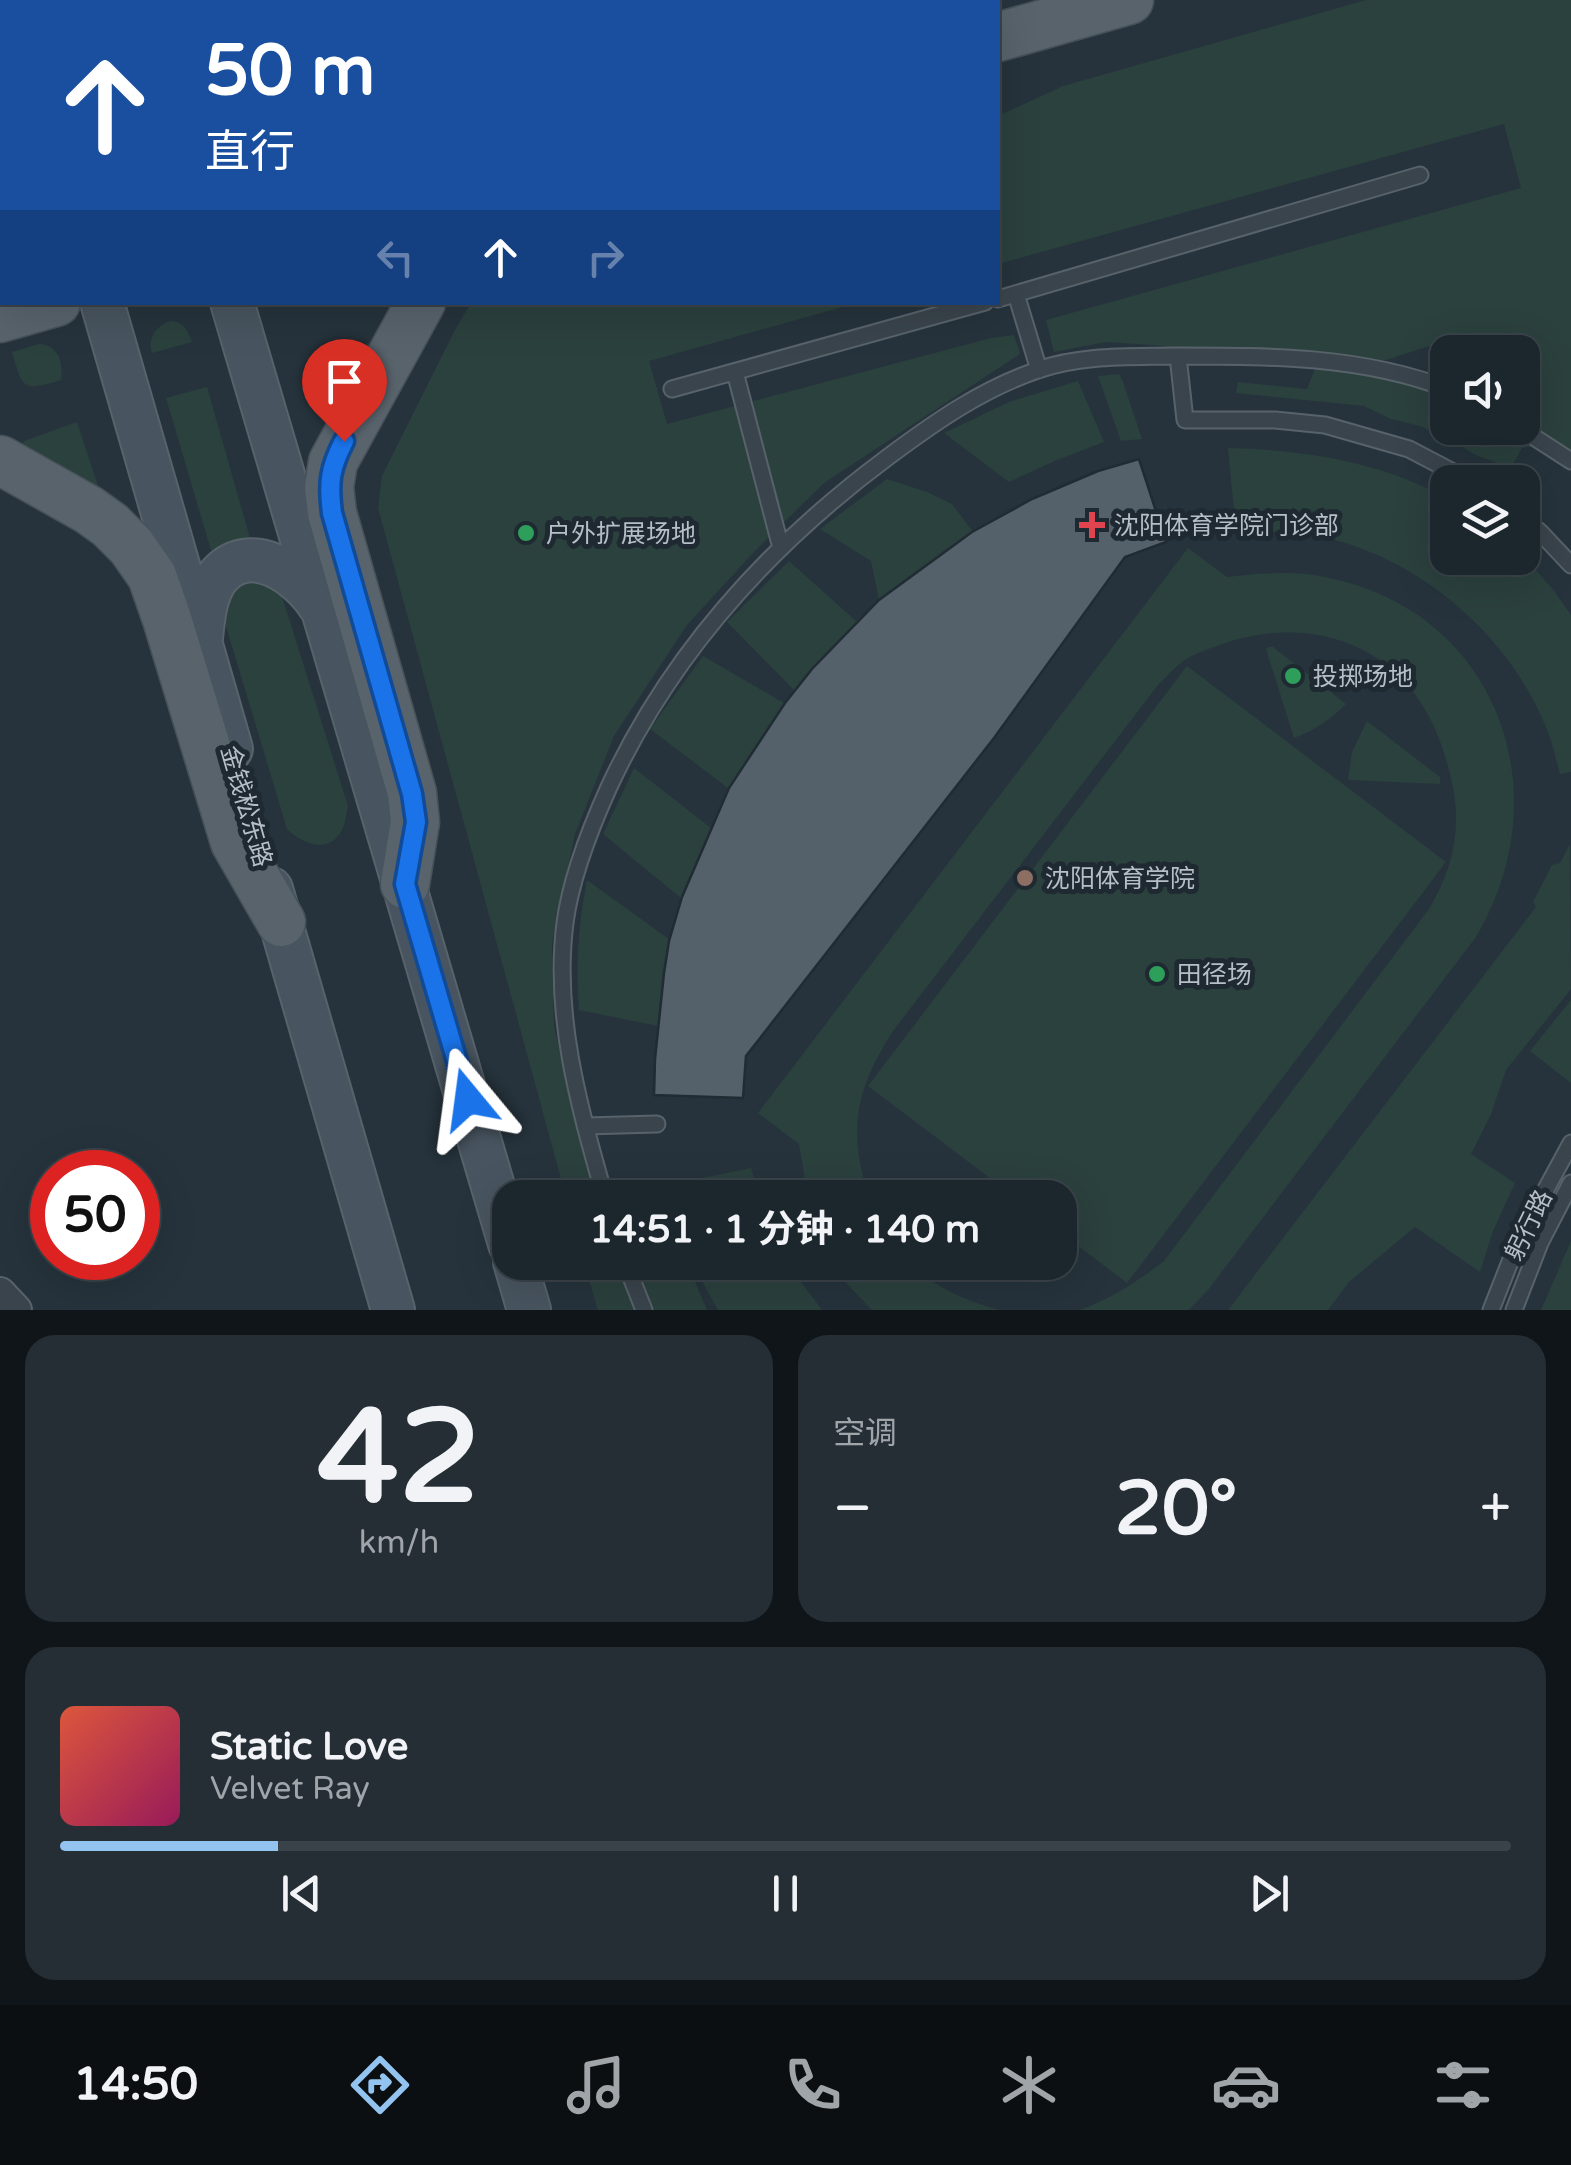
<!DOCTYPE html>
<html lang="zh">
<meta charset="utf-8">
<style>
:root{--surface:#1c262d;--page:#252e35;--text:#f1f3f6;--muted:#a0a5aa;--line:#3a4349;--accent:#93c3ef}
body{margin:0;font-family:"Varela Round","Noto Sans SC",sans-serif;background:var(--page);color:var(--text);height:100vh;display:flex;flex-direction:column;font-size:38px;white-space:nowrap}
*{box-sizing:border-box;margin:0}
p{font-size:32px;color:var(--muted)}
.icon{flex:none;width:55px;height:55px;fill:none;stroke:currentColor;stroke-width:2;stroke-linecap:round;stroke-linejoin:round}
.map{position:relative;height:1310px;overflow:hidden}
.panel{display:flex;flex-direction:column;gap:25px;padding:25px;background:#0f1519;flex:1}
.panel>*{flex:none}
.hud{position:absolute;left:0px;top:0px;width:1000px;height:305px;box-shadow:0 10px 40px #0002,0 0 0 2px var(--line);background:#1a4fa0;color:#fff;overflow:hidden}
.buttons{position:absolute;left:1430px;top:335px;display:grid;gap:20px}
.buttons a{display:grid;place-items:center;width:110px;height:110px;border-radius:20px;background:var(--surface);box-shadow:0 10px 40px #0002,0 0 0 2px var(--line);font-size:50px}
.speed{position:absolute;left:30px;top:1150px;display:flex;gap:20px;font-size:50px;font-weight:700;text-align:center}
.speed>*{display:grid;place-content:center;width:130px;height:130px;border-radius:50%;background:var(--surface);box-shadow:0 10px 40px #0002,0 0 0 2px var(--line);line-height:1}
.speed .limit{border:15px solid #d22;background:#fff;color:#111}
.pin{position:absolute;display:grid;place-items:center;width:85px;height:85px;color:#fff;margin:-102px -42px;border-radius:50% 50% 50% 0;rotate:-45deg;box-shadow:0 0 10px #0007}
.pin .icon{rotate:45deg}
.me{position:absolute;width:110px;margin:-55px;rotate:344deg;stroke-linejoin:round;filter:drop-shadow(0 0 8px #0008)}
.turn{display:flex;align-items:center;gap:35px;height:210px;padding:0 40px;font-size:45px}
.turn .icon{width:130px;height:130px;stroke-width:2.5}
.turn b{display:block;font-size:70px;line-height:85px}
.lanes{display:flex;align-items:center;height:95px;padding:0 40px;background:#0003;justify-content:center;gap:50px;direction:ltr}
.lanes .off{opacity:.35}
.big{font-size:75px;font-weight:700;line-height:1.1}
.panel .widget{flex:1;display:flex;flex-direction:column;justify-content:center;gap:15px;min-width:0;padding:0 35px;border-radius:30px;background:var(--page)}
.panel .dial{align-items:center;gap:0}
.dial b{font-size:130px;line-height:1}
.song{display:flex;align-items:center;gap:30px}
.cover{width:120px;height:120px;border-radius:15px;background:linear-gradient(135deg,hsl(10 70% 55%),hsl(330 70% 35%))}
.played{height:10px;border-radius:5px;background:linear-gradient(90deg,var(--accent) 15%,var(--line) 15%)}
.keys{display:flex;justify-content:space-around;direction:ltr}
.heat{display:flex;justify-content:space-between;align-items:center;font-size:55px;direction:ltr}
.panel .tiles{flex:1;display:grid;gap:25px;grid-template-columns:1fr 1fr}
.widget:last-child{grid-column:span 2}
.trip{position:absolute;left:492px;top:1180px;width:585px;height:100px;border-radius:30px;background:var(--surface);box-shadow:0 10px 40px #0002,0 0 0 2px var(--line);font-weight:700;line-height:100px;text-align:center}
.tab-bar{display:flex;height:160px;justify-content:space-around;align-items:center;background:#0b0f12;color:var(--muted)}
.tab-bar .icon{width:70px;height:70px}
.tab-bar .selected{color:var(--accent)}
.tab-bar b{font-size:45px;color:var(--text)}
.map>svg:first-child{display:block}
.green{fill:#2b413e;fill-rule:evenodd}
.building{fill:#54616b;stroke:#212b33;stroke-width:2.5}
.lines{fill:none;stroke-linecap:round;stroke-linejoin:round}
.lane-casing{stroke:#58626a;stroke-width:19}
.street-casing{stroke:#58626a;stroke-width:34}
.secondary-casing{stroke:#58626a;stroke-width:46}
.primary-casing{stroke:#465058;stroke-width:51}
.lane{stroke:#3a444c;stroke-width:15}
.street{stroke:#3a444c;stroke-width:30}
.secondary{stroke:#48545f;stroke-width:42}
.primary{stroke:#58636c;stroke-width:48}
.route-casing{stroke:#114b97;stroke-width:25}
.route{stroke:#1a73e8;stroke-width:18}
.health-dot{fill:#e0444e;stroke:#1f2931;stroke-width:4}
.leisure-dot{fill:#2e9e5b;stroke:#1f2931;stroke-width:4}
.education-dot{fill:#8d6e63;stroke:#1f2931;stroke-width:4}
.labels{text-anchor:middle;stroke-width:10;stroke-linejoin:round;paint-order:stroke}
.poi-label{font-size:25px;fill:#b6bfc7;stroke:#1f2931;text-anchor:start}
.street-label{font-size:25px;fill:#b6bfc7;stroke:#1f2931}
</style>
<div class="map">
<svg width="1571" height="1310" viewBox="0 0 1571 1310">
<rect width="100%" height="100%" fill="#26333c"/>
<path class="green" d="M1366 0H1571V456L1541 445 1522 448 1511 468 1476 455 1443 436 1420 426 1391 419 1364 406 1236 393 1238 382 1307 389 1315 369 1153 345 1106 342 1054 352 1046 320 1521 188 1504 124 998 264V116L1063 86ZM1442 342 1436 393 1413 382 1348 372ZM1448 352H1522V428H1448Z
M471 303H857L649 361 667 424 991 338 1014 335 1020 354 824 483 754 552 687 625 614 736 575 834 552 943 554 1027 598 1197H566L378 508 382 476 454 332Z
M170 321C184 321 188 331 192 342L152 353C147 338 156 326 170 321Z
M369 343 379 349 330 421 311 356Z
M39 344C58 344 64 364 61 380 22 392 23 389 12 352Z
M1119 374 1123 382 1142 439 1121 441 1098 376Z
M1078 381 1104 442 1057 460 1009 482 944 433 1009 402Z
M207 387 252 545 213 557 166 398Z
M77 422 99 489 17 456 24 441Z
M1228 448C1303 450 1382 461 1447 499L1448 558H1522L1523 555 1555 592 1571 615V772L1560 774C1556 760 1553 744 1547 730 1512 640 1428 565 1335 540 1303 532 1269 531 1236 531Z
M1139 459 1166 542 1125 557 994 738 746 1056 743 1098 654 1095 658 1026 579 1010C576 963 578 927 587 880L670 940 681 898 603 834 634 768 711 828 728 788 650 729 703 656 784 703 795 691 727 622 789 561 856 621 879 600 871 561 820 529 887 479 927 492 952 504 973 532C1027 502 1080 476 1139 459Z
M1188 548 1227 577C1264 573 1298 570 1334 579 1501 617 1560 796 1476 937L1208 1290 1189 1310H1080C1112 1298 1137 1282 1164 1261L1429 909C1456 863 1463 822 1449 770 1441 740 1430 712 1410 688 1362 629 1281 620 1214 647 1205 650 1195 654 1186 659 1176 666 1167 676 1158 685L893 1031C856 1089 847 1130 869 1197H808L799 1144 758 1113Z
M247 573 281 593 348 806C346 813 346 823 342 830 329 855 302 844 287 829L222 613 228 582Z
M1269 647H1273L1346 704C1330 720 1315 730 1294 738L1266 649Z
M1187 666 1446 862 1127 1283 1060 1232V1198L1015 1197 868 1086Z
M1367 721 1440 777V784L1348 780 1352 752Z
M1570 844 1571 989 1506 1070 1491 1114 1471 1154 1515 1183 1493 1231 1480 1272 1415 1227 1349 1282 1328 1310H1228L1536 907 1533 902 1552 865 1560 863Z
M1571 1000V1083L1530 1051Z
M751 1168 759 1197H671L668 1185Z
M1571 1241V1310H1541Z
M584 1263H687L707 1310H598Z
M692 1263H787L822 1310H718Z
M834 1263H908C936 1287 964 1301 1000 1310H872L848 1285Z"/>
<path class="building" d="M1139 459 1166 542 1125 557 994 738 746 1056 743 1098 654 1095 655 1059 664 973 669 941 682 897 729 788 785 703 812 669 879 600 972 532 1032 499 1098 471Z"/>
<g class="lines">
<defs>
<path id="lane" d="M1016 294 1039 370
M998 299 1420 175
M1178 356 1185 420H1275L1325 425 1409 449 1472 482
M735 372 781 548
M672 389 985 302
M1520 428 1571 461
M1522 518 1540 532 1571 565
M585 1126 657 1124
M605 1198C580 1109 553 1017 565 923 571 877 590 829 609 787 671 653 771 544 888 457 935 422 982 389 1038 370 1081 355 1128 357 1172 356 1266 356 1359 355 1448 389
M625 1262 644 1310
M1491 1310 1519 1239 1571 1143
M1514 1310 1540 1243 1571 1183"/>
<path id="street" d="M0 1293 16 1310"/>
<path id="secondary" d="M20 0 21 2
M147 0 148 2
M102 302 231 749
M232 302 510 1244
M201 638C203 618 205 595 217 578 249 538 300 574 320 606
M271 889 393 1310
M515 1262 529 1310"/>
<path id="primary" d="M289 0 293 2
M689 2 698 0
M818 2 828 0
M998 37 1129 0
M0 231 2 230
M0 318 56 302
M0 460 89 510 110 525 131 546 152 576 167 619 235 842 281 922
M405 884 415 822 412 793 332 513 329 487 333 462 421 302"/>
</defs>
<use href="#lane" class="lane-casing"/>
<use href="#street" class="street-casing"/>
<use href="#secondary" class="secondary-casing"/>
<use href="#primary" class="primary-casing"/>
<use href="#lane" class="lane"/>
<use href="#street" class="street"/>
<use href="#secondary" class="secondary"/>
<use href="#primary" class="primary"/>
</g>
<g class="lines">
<defs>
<path id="route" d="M344 441C330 468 328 483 332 513L412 794 416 822 405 884 468 1099"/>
</defs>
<use href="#route" class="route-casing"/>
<use href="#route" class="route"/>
</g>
<path class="health-dot" d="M1087 510h10v10h10v10h-10v10h-10v-10h-10v-10h10z"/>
<g class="leisure-dot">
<circle cx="526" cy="533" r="10"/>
<circle cx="1293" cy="676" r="10"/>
<circle cx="1157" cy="974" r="10"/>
</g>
<circle class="education-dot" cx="1025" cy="878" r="10"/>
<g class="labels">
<g class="poi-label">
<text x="1114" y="534">沈阳体育学院门诊部</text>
<text x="546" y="542">户外扩展场地</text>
<text x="1313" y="685">投掷场地</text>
<text x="1045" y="887">沈阳体育学院</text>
<text x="1177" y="983">田径场</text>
</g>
<g class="street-label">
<text transform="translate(247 806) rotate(74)" y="9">金钱松东路</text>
<text transform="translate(1528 1225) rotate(-64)" y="9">躬行路</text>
</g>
</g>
</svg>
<div class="buttons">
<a><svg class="icon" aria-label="sound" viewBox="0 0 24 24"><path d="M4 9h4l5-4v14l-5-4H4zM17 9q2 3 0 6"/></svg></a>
<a><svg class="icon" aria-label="layers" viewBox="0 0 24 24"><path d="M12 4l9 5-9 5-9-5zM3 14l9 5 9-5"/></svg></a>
</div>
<div class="speed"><div class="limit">50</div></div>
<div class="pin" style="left:344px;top:441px;background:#d93025"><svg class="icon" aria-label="arrive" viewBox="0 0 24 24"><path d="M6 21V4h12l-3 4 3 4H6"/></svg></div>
<svg class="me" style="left:468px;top:1099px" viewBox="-20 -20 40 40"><path d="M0-17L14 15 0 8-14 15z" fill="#1a73e8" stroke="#fff" stroke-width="4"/></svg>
<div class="trip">14:51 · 1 分钟 · 140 m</div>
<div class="hud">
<div class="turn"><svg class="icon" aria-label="ahead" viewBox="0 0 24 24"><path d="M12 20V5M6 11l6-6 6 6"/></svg><div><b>50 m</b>直行</div></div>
<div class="lanes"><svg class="icon off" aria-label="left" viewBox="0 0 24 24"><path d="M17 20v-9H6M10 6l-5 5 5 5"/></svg><svg class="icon" aria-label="ahead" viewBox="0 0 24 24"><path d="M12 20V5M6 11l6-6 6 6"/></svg><svg class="icon off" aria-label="right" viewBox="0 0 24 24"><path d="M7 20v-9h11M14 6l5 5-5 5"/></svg></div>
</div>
</div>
<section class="panel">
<div class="tiles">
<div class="widget dial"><b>42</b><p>km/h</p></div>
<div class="widget"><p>空调</p>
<div class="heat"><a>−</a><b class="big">20°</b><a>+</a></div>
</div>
<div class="widget">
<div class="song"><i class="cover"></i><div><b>Static Love</b><p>Velvet Ray</p></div></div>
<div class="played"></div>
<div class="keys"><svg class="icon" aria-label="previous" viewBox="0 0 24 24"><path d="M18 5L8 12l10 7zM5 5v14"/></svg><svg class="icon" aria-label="pause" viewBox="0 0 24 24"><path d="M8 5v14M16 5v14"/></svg><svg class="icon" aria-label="next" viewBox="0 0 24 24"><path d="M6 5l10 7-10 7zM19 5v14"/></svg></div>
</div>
</div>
</section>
<nav class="tab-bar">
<b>14:50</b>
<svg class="icon selected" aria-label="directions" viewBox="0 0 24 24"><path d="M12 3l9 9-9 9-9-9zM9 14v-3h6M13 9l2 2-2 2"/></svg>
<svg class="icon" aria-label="music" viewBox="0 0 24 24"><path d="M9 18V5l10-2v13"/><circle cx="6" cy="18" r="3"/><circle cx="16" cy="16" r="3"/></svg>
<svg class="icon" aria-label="phone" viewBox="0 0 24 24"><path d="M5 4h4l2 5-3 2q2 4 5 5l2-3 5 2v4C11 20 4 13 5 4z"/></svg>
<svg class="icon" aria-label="climate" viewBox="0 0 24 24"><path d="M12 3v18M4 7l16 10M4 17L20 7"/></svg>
<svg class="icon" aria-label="car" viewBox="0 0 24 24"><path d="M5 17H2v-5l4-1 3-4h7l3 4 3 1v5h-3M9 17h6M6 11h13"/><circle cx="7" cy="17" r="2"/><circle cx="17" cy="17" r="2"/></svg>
<svg class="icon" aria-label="filters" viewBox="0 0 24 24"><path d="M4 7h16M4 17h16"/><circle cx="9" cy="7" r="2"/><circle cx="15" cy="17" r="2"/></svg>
</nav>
